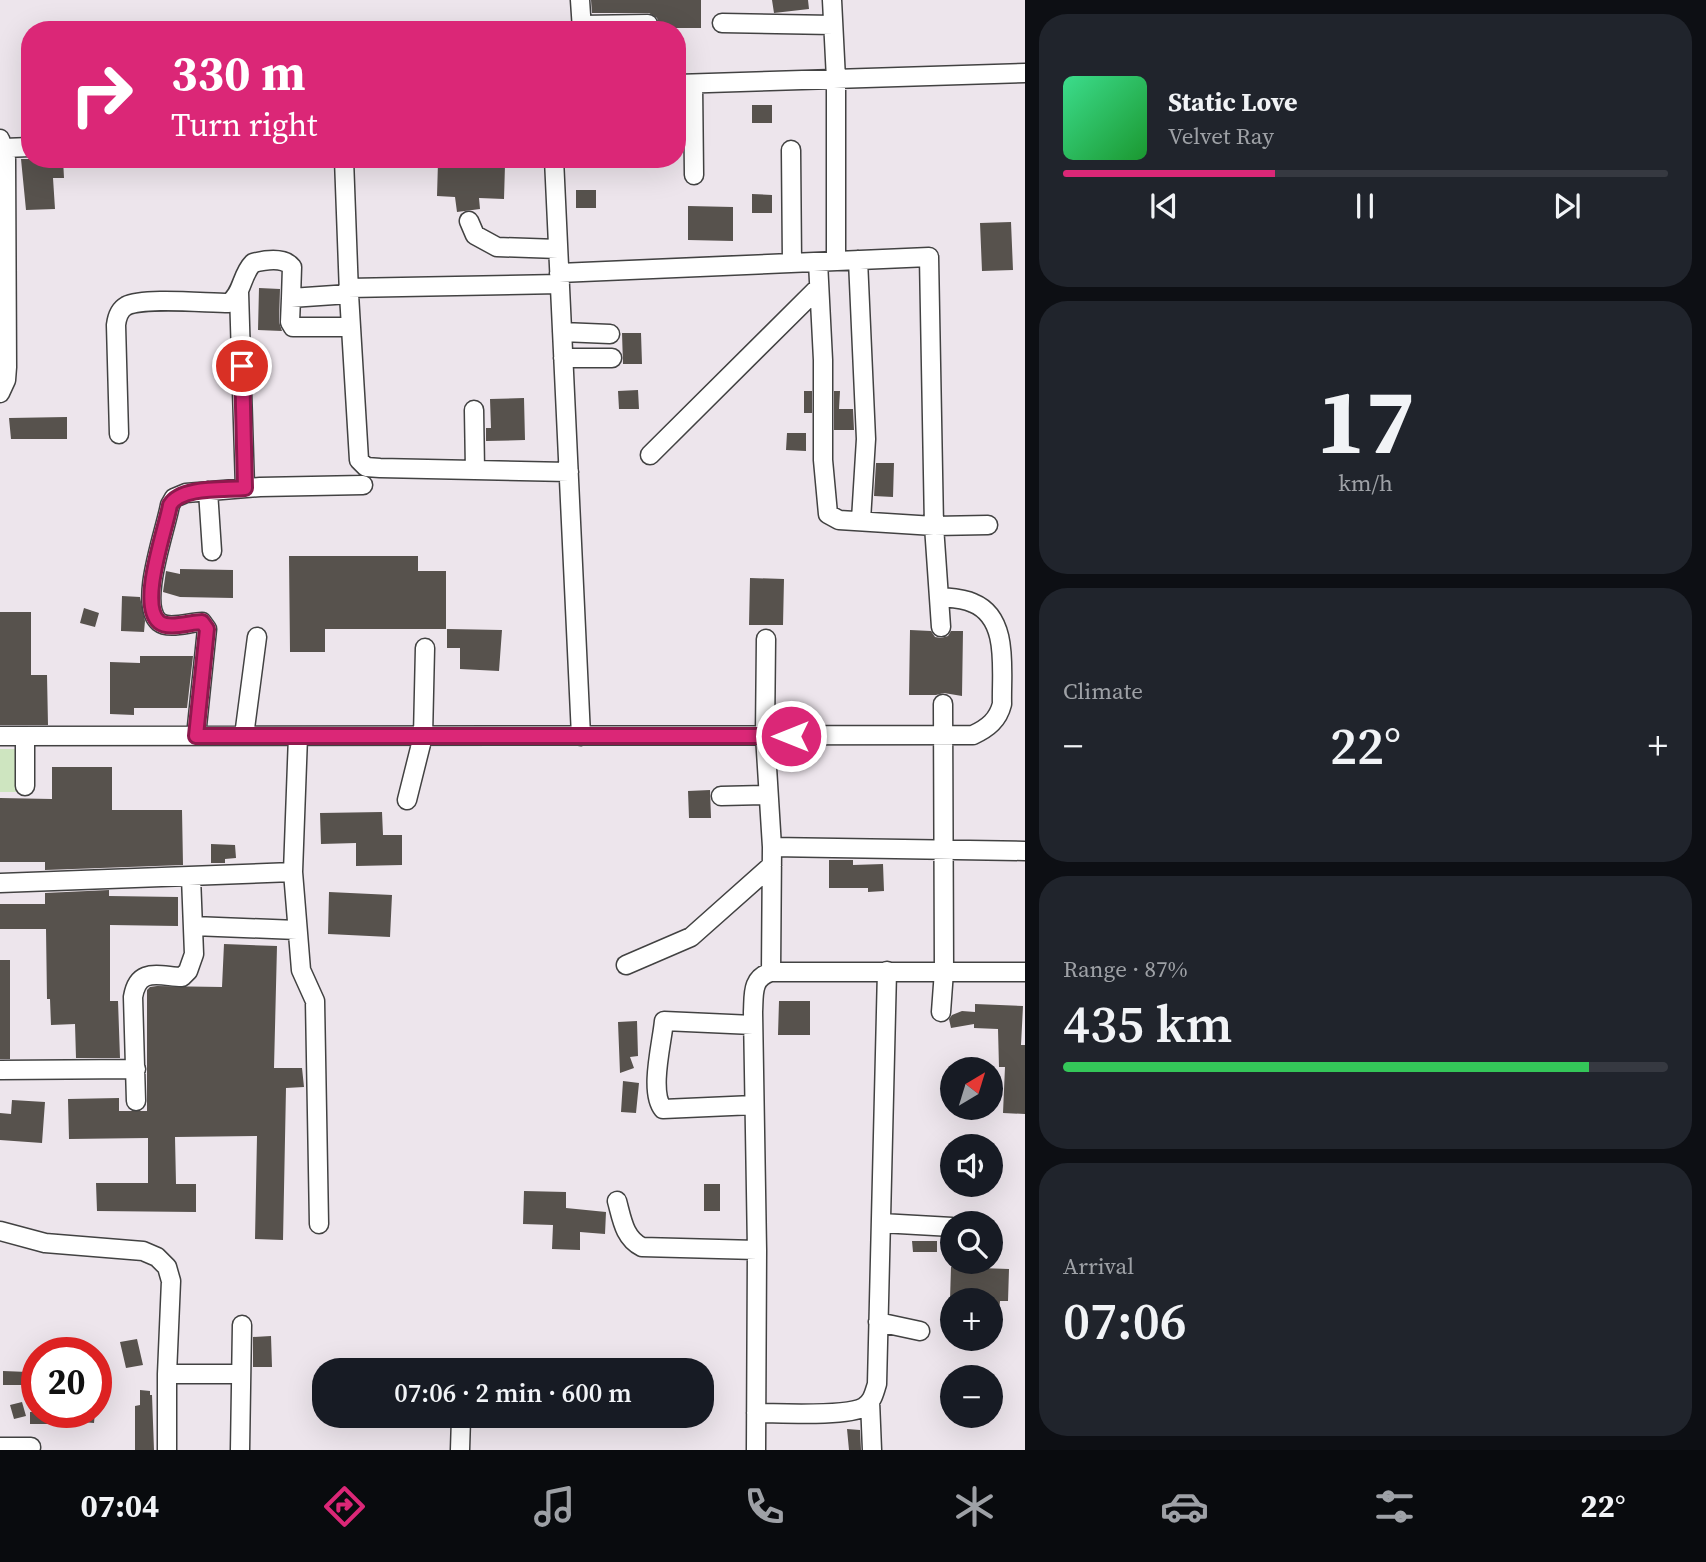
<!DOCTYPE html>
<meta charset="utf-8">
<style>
:root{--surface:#171b24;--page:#20242c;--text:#f1f3f6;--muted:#9ea1a6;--line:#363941;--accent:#db2777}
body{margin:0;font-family:"Source Serif 4",serif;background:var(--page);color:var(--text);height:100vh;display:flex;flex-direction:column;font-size:26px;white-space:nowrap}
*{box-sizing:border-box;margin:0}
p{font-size:23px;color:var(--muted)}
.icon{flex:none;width:38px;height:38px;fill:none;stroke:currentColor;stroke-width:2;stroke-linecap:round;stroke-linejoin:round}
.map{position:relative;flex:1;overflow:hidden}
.drawer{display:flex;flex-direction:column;gap:14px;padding:14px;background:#0d0f14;width:681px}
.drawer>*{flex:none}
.top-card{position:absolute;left:21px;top:21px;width:665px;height:147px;border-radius:28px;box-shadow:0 7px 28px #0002;background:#db2777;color:#fff;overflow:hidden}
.needle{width:46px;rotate:38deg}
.fabs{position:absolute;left:940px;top:1057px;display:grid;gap:14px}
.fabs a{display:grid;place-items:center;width:63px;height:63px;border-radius:50%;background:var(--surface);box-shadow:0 7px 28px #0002;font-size:35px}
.speed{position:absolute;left:21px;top:1337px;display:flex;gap:14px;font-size:35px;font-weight:700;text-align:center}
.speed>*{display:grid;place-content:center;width:91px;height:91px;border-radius:50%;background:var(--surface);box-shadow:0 7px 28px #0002;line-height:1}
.speed .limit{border:10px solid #d22;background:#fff;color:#111}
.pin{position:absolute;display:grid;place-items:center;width:60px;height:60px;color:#fff;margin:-30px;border:4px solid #fff;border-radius:50%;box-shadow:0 2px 7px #0007}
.me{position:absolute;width:77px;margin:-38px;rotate:270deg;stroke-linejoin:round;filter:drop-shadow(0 0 5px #0008)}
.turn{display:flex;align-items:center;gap:24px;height:147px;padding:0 35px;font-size:32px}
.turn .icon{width:91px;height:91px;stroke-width:2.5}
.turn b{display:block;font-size:49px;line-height:60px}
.big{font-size:52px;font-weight:600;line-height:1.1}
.drawer .card{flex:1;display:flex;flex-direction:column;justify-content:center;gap:10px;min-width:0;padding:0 24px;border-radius:28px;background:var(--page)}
.drawer .dial{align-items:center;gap:0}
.dial b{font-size:91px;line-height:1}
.song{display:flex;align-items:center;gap:21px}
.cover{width:84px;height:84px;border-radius:10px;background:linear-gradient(135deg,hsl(150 70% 55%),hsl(130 70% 35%))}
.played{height:7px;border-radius:4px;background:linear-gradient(90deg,var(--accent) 35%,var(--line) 35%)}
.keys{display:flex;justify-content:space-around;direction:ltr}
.heat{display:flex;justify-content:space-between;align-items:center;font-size:38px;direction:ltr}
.charge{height:10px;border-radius:5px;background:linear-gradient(90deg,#34c759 87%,var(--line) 0)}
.trip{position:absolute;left:312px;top:1358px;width:402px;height:70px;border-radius:28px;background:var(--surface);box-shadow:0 7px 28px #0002;font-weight:600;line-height:70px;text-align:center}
.dock{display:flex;height:112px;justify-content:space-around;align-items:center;background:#090b0e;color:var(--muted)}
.dock .icon{width:49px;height:49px}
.dock .selected{color:var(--accent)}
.dock b{font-size:32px;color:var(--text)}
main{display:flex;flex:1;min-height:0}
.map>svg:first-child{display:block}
.industrial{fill:#ede5ec;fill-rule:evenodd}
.green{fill:#cee5c0}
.building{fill:#57524d}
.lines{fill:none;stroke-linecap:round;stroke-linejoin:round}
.minor-casing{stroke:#424242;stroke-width:21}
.minor{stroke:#fff;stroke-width:18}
.route-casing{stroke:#8e194d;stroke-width:18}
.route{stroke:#db2777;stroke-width:12}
</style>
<main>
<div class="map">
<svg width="1026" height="1450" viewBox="0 0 1026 1450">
<rect width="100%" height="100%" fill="#fdfdf3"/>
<path class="industrial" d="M0 0H1025V1450H0ZM30 30H677V159H30ZM952 1069H990V1108H952ZM952 1146H990V1185H952ZM952 1223H990V1262H952ZM952 1300H990V1339H952ZM37 1353H96V1412H37ZM324 1370H702V1416H324ZM952 1377H990V1416H952Z"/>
<path class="green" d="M0 749H18L19 792H0Z"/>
<path class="building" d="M591 0H701V28H660L657 18 649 13H592Z
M772 0H808L809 9 774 13Z
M752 105H772V123H752Z
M21 159H63L64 178H53L55 209 26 210Z
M438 162 505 165 504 199 479 198 480 209 457 212 455 197 437 196Z
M576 190H596V208H576Z
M752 194 772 195V213H752Z
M688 206 733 207V241L688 240Z
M1011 222 1013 270 982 271 980 223Z
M259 288 280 289 279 322 282 331 258 330Z
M622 333H641L642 364H623Z
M638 390 639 409H619L618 391Z
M804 391H812V413H804Z
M834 391H840L839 409H853L854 430H834Z
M524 398 525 440 486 441V428H491L490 399Z
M67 417V439H11L9 418Z
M787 433H806V451L786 450Z
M876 463H894L893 497 874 496Z
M289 556H418V571H446V629H325V652H290Z
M180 569 233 570V598L180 597 163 592 166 571 180 574Z
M750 578 784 579 783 625H749Z
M122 596 140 597 145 621 144 632 121 631Z
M84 608 99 613 95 627 80 623Z
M0 612H31V675H47L48 725H0Z
M447 629 502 630 499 671 460 669V648H447Z
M910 630 931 631 935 637 941 638 948 636 951 631H963L962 696 944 693 936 695H909Z
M140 656H193L187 708H134V715L110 714V662L140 663Z
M52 767H112V810H182L183 865 45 870V862H0V798L52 799Z
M710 790 711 818H689L688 791Z
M382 812 383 835H402V865L356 866V843L321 844 320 813Z
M211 844 235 845 236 858 225 859V863H211Z
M829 860H853V865L883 864 884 891 868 892V888H829Z
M109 890V896L178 897V926L110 925V1001H118L120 1058H76L75 1024 51 1025 50 999H47L46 929H0V904H45V893Z
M329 892 392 895 390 937 328 934Z
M224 944 277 946 274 1068H302L304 1087 286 1088 283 1240 255 1239 257 1136 175 1137 176 1184H196V1212L97 1211 96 1183H148V1138L69 1139 68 1099 119 1098V1111H147V990L150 987 157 986 222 987Z
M0 960H10V1059H0Z
M779 1001H810V1035H778Z
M975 1004 1023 1006 1021 1045H1026V1114L1003 1113 1005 1067H999L998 1029 974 1028V1024L951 1028 949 1019 952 1015 962 1011 975 1012Z
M637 1021 638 1056 630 1057 634 1068 620 1073 618 1022Z
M623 1081 639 1083 636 1113 621 1112Z
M12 1100 45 1102 42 1143 0 1140V1113L11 1114Z
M704 1184H720V1211H704Z
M524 1191 566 1192V1208L606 1212 605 1234 580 1232V1250L552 1249 553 1225 523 1224Z
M912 1241H937V1252H913Z
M951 1267 1009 1269 1008 1301H1000L998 1327H990V1300H950Z
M271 1336 272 1367H253V1337Z
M137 1339 143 1365 126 1368 120 1342Z
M3 1371 28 1372V1385H3Z
M140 1390 150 1391V1395H152L154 1450H135V1406L140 1405Z
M22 1402 26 1416 14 1419 10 1405Z
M30 1412H95L94 1423 70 1421V1426L52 1424H30Z
M472 1416H506L504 1426 472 1423Z
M847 1429 860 1430 861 1450H849Z"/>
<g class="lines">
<defs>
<path id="minor" d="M580 0 582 30
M832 0 836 79V261
M722 23 833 25
M581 25 648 24
M677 84 1026 73
M693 84 694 175
M0 139 6 159 7 367 6 380 0 393
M4 148 30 147
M791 150 792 263
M344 159 349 294 359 460 366 467 380 468 569 472
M554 159 581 736
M469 221 475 235 497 247 558 249
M858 260 866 439 861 520
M818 262 823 360V460L828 514 839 520 934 526 988 525
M559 273 929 257 934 526 941 627
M348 288 560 284
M239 292 245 488
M291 298 290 322 293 327H351
M562 332 610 334
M563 358H612
M474 410 475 470
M119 434 116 325C117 317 119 310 126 306 144 297 205 303 229 303 243 293 241 275 253 263 265 260 284 257 292 267L291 298 349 294
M650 455 819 287
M208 491 212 551
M766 639 765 735 772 847 771 972
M0 736 973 735C988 728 998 720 1002 704 1001 671 1010 618 973 603 963 598 950 598 940 597
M25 736V786
M196 736 207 629 202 622C190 622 169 630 159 622 138 604 166 529 170 505L174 498 186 493 260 487 363 485
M244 736 257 637
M721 796 767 795
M407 800 423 736 425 648
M772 847 1026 851
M293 872 301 970 315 1001 319 1224
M0 883 293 872 298 736
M193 926 297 930
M626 965 691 937 772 865
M941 1012 944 971 943 704
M753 1025 664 1021C662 1043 649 1092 663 1109L754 1105
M0 1070 136 1069
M136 1101 133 997C138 967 158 976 182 977L188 971 194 954 191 877
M617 1201C622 1219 624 1238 642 1247L757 1250
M881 1223 952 1227
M0 1231 45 1243 143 1251 157 1257 167 1267 171 1281 167 1374V1450
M878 1322 920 1331
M167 1374H241
M870 1401 872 1450
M756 1413C779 1413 847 1417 864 1407 873 1401 874 1393 877 1384L887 971
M0 1447H31
M240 1450 242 1325
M460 1450 461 1418
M756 1450 757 1250 753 1012C754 995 751 978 771 972H1026"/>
</defs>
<use href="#minor" class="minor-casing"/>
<use href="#minor" class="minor"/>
</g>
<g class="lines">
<defs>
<path id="route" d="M242 366 245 488C225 490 181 486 170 505 166 529 138 604 159 622 169 630 190 622 202 622L207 629 196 736H791"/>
</defs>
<use href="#route" class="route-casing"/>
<use href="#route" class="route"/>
</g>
</svg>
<div class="fabs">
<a><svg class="needle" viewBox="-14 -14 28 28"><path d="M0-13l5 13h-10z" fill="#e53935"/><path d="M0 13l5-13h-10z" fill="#9ea1a6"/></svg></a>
<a><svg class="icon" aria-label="sound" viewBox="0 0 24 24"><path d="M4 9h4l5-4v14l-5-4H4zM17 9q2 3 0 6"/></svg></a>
<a><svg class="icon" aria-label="search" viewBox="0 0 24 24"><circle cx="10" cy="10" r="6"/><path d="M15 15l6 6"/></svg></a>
<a>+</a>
<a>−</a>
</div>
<div class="speed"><div class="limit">20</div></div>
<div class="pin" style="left:242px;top:366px;background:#d93025"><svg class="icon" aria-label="arrive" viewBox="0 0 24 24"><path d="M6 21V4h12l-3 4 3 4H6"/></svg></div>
<svg class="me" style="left:791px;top:736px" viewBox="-20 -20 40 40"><circle r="17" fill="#db2777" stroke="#fff" stroke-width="3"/><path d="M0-11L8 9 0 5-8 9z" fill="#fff"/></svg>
<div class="trip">07:06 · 2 min · 600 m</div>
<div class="top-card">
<div class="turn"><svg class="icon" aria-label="right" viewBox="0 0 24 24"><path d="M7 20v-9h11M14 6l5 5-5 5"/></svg><div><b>330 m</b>Turn right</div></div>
</div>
</div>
<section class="drawer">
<div class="card">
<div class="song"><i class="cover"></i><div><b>Static Love</b><p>Velvet Ray</p></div></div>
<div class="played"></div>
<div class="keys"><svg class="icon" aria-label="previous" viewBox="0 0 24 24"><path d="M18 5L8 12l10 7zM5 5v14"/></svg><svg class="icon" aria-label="pause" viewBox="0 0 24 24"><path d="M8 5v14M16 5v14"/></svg><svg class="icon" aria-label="next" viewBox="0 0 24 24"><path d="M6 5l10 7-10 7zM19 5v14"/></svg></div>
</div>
<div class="card dial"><b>17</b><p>km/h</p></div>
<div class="card"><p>Climate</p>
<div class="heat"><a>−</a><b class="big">22°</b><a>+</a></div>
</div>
<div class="card"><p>Range · 87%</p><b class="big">435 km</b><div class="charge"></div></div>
<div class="card"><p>Arrival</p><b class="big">07:06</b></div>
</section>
</main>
<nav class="dock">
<b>07:04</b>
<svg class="icon selected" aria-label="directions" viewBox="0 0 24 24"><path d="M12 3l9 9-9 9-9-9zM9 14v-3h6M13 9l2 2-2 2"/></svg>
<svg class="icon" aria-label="music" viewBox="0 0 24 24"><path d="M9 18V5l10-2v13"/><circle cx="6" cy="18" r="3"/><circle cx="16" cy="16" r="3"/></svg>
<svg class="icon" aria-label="phone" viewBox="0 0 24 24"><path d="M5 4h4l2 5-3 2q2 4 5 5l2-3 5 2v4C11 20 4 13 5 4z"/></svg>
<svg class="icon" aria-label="climate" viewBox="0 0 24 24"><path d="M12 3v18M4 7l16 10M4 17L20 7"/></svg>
<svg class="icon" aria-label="car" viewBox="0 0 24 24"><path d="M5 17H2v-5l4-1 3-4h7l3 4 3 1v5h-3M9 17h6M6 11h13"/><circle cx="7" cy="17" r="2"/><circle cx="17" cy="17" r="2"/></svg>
<svg class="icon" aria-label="filters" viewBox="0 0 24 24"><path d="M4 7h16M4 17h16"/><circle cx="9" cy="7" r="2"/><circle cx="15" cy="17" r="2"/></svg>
<b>22°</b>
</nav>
